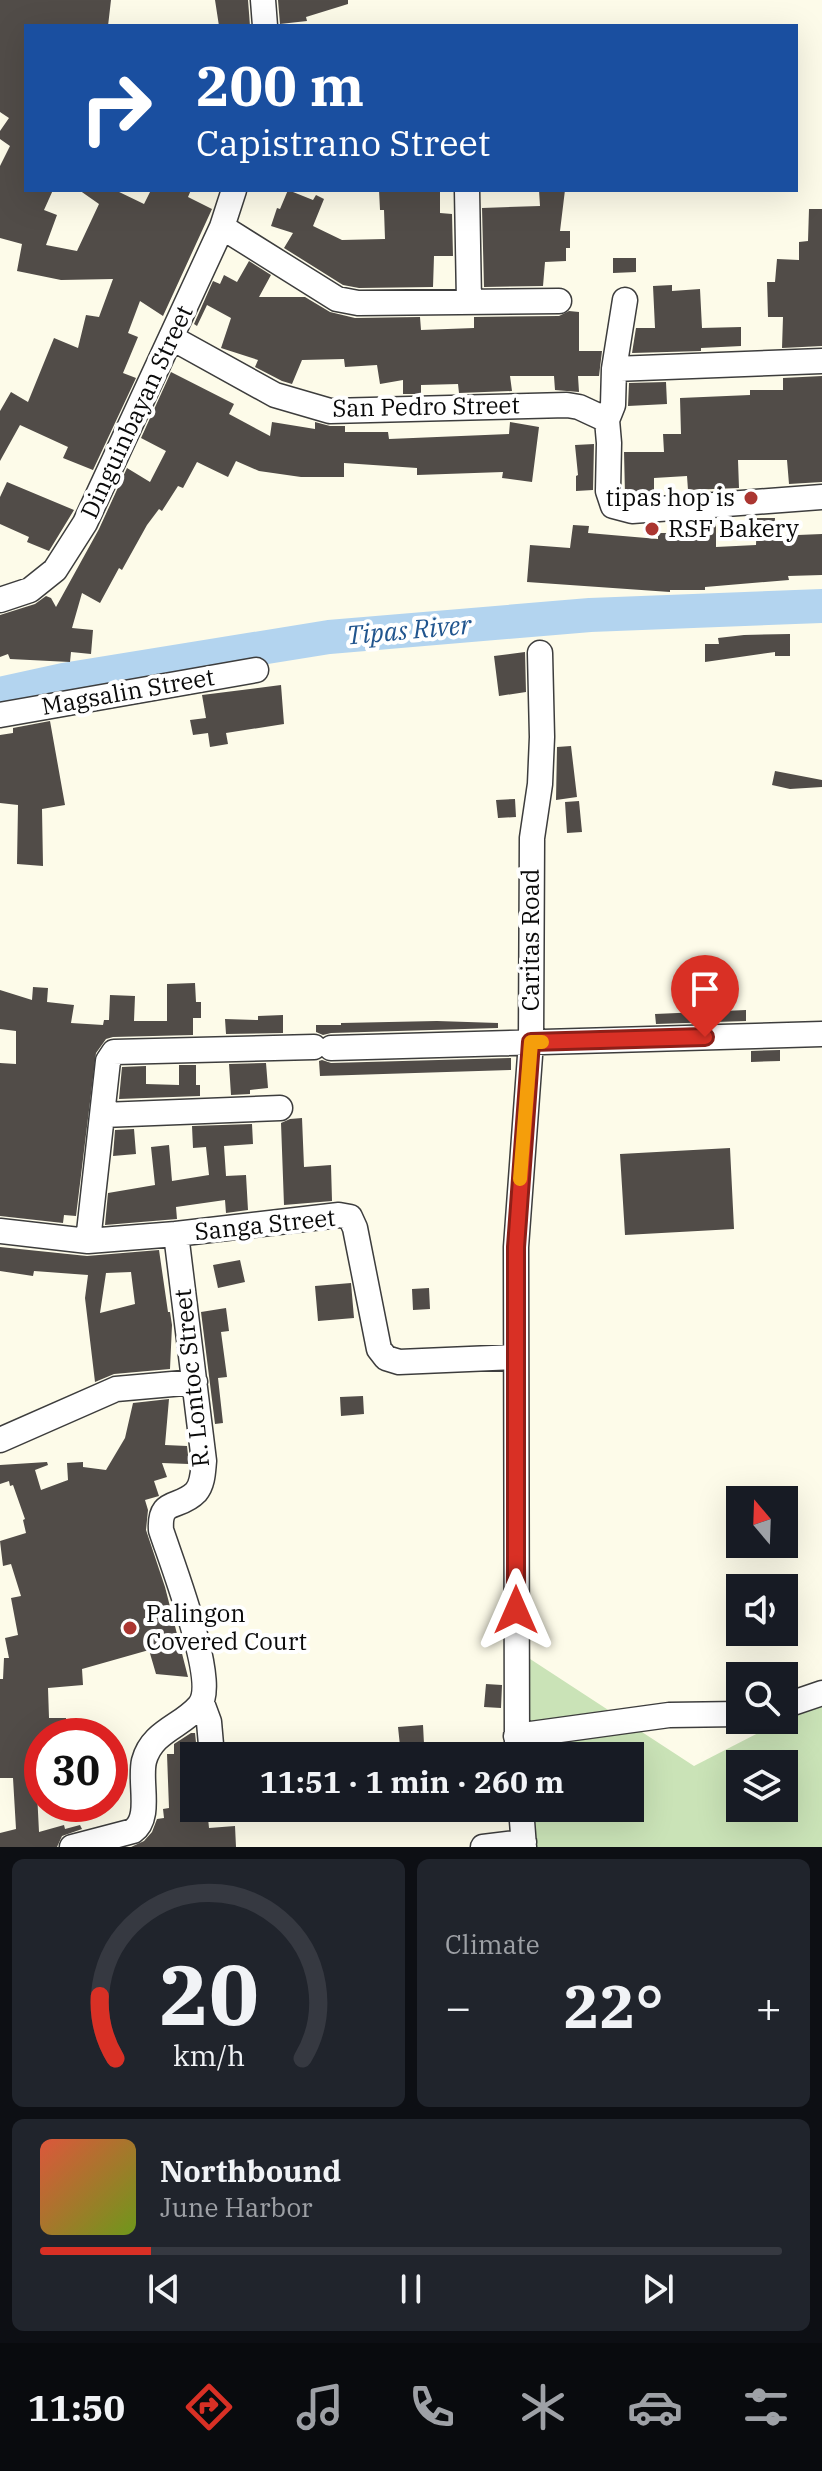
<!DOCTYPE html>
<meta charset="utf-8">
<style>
:root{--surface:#171b24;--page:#20242c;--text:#f1f3f6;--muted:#9ea1a6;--line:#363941;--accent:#d93025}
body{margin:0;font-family:"IBM Plex Serif",serif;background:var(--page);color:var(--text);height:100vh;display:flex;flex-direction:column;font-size:30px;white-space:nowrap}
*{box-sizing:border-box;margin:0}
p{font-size:26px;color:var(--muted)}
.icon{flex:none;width:44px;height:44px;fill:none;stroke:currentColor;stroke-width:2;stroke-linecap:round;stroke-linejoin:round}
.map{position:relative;height:1847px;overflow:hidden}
.panel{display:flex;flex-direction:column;gap:12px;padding:12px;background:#0d0f14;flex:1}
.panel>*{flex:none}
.hud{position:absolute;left:24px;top:24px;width:774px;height:168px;border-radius:0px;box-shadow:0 8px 32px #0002;background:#1a4fa0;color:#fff;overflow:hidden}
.needle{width:52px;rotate:341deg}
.buttons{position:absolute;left:726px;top:1486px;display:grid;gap:16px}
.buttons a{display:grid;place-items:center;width:72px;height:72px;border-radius:0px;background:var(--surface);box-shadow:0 8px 32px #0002;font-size:40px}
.speed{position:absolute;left:24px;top:1718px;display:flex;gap:16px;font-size:40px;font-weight:700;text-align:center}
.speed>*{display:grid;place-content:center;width:104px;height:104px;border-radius:50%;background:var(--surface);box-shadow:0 8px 32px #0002;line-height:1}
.speed .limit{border:12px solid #d22;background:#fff;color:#111}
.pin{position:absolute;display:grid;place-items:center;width:68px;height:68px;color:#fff;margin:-82px -34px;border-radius:50% 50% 50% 0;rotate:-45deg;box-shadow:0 0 8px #0007}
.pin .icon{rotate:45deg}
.me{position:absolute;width:88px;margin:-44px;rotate:0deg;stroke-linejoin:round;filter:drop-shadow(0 0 6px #0008)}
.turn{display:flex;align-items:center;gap:28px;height:168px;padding:0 40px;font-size:36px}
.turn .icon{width:104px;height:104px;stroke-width:2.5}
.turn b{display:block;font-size:56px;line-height:68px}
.big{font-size:60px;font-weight:700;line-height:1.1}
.panel .widget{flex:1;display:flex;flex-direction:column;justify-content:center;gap:12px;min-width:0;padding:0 28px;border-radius:12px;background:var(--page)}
.panel .dial{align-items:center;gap:0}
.dial svg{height:208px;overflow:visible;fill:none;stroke:var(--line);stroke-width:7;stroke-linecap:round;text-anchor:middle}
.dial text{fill:var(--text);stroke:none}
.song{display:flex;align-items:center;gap:24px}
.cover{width:96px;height:96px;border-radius:12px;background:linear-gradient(135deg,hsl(10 70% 55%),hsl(80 70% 35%))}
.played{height:8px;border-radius:4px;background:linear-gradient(90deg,var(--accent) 15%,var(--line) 15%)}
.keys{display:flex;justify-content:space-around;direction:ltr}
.heat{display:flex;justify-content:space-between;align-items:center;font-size:44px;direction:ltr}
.panel .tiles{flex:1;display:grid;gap:12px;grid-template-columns:1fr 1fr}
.widget:last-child{grid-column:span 2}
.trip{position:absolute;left:180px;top:1742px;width:464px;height:80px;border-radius:0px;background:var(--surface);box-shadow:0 8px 32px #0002;font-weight:700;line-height:80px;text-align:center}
.menu{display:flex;height:128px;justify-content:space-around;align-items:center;background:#090b0e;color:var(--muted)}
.menu .icon{width:56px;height:56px}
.menu .on{color:var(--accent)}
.menu b{font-size:36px;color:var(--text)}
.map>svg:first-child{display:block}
.green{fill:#cae3b7;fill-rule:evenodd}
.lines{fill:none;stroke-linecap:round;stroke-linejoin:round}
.river{stroke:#b3d4ef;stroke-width:34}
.building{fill:#514c48;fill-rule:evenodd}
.street-casing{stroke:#3d3d3d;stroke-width:27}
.street{stroke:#fff;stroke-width:24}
.route-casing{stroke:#8d1f18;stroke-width:20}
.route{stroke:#d93025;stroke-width:14}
.slow{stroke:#f59e0b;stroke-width:14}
.poi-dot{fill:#ab3631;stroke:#fff;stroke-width:3}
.labels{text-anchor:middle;stroke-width:8;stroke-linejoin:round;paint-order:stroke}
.street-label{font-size:24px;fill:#0a0a0a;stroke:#fff}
.poi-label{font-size:24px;fill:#0a0a0a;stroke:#fff;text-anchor:start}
.water-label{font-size:26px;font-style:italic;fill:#21558e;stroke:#fff}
</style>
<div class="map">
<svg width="822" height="1847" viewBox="0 0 822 1847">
<rect width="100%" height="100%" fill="#fdfbe9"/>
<path class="green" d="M524 1655 694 1766 822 1700V1847H537L534 1808H630V1756H531ZM740 1764H784V1808H740Z"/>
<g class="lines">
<path class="river" d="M0 694 63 680 329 637 590 615 822 606"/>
</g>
<path class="building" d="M0 0H111L108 26H26V190H53L44 210 57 215 46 245 77 251 99 204 79 190H115L144 204 151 190H191L188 197 212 209 163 316 140 301 128 333 138 337 123 373 136 378 93 470 63 458 68 447 20 425 0 461V411L11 392 28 402 54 338 78 348 86 315 99 317 113 279 61 280 17 271 22 244 0 238V166L10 146 0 139V131L9 118 0 112Z
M215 0H248L250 26H219Z
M278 0H348V4L306 17 307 21 280 24Z
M288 190 313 200 316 195 324 199 313 226 342 240 385 239 384 210H380L379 190H440V213L452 214 453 256H434L433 287 359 288 343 285 284 248 293 233 271 226 277 208 280 209Z
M539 190H565L560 231H570V248H566V261L545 262 543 286 484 287 482 208 540 206Z
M809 209H822V346L782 348 783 317H768L767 282H775L777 259 799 260V242L808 241Z
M613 258H636V272L613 273Z
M249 261 271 275 259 297H305L330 312 355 318 420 317 421 330 474 328V317L559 316 569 311 579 312V351H602L599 376H578L579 392 555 390 554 376H510L512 391 459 393 458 384 421 385V394H403V380L380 384 377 365 345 367 344 359 302 360 292 384 282 381 255 367 258 360 221 348 231 318 207 305 197 326 194 324 213 281 220 284 224 275 237 282Z
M672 285V291L700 289 702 328 741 327V346L701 348V351L632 353 636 328H655L653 286Z
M171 372 234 404 229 414 270 436 272 422 315 429V422L330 426H345V432H388L389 439 509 434 510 422 539 427 532 482 502 478 503 472 417 475V468L344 463V477H301L259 471 236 461 228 477 197 462 183 488 178 486 162 511 159 509 147 525 122 570 119 568 100 603 82 593 72 628 93 630 91 654 71 652 70 662 10 659 8 654 0 657V615L35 604 46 596 51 598 56 607 99 529 127 468 150 482 166 451 141 438Z
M822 376V482L789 484 787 460H738L739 488 688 490 687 476 654 478V492H646V495L625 494 624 452H664L663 434H681L680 398 750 395V390H783V378Z
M666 382 667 404 628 406 629 383Z
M594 444 593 490 576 491V476L578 475 575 445Z
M7 482 74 510 49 551 27 542 29 537 0 524V497Z
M757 518H775L774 536 822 534V575L788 576 789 580 705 587V590H670V592L527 582 530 545 570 548 573 525 589 526 588 533 658 539V533H686V522L716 520V547L756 545Z
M790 634V656H775V652L705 662V644H719L718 638 744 635Z
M525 652 526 692 499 696 494 656Z
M281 685 284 724 226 733 228 744 210 747 208 733 193 735 190 720 206 718 202 695Z
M50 721 65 805 42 809 43 866 17 864 18 805 0 803V735L13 733V728Z
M571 746 577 797 556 800 557 747Z
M775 771 822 780V787L790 789 772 785Z
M515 799 516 817 498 818 496 800Z
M579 801 582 832 567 833 565 802Z
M195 983 196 1002H201V1018H193V1035L113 1037 106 1039 96 1053 76 1216 64 1215 63 1223 0 1216V1063L16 1064V1031L0 1029V990L32 1000 33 987 48 988 47 1002 74 1005 71 1023 103 1025 104 1020H109L110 995 135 996 134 1021H167V984Z
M746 1010V1021L656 1024 655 1014Z
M283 1015V1033L226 1034 225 1019 258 1020V1016Z
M437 1021 498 1023V1028L331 1033 323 1035 316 1032V1025H341V1023Z
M780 1050V1061L751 1062V1051Z
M511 1058V1070L320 1076 319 1061 322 1060 331 1063Z
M266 1063 268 1088 250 1090V1094L231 1095 229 1064Z
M179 1065H196V1085H200V1096L119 1099 122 1067 146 1066V1084L179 1085Z
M302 1118 304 1167 331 1165 332 1201 284 1205 281 1123 290 1119Z
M252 1124 253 1144 224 1146 226 1176 246 1175 248 1210 226 1213 225 1200 176 1207 177 1219 105 1225 108 1193 155 1185 151 1147 169 1145 172 1181 209 1175 206 1147 193 1148 192 1126Z
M134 1129 136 1154 113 1156 115 1130Z
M730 1148 734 1229 625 1235 620 1154Z
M0 1247 87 1256 159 1250 168 1312H170L172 1325 170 1369 114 1374 95 1382 85 1298 88 1275 34 1271 33 1276 0 1271ZM131 1272 135 1304 100 1313 106 1273Z
M240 1260 245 1282 218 1288 213 1265Z
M351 1283 354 1318 318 1321 315 1286Z
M429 1288 430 1309 413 1310 412 1289Z
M226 1308 229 1331 221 1332 227 1377 218 1378 223 1423 215 1424 201 1312Z
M363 1396 364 1414 341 1416 340 1397Z
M169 1399 165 1445 187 1446 189 1464 162 1463 167 1477 154 1481 159 1496 145 1500 148 1510 146 1530 165 1587 188 1677 156 1674 149 1650 82 1669 83 1685 48 1688 49 1718H66L67 1736 39 1737 41 1750H39V1772H36L39 1832 64 1825 65 1829 80 1825 82 1829 62 1836 57 1847H0V1833L16 1829 13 1778H0V1679H3L4 1658H9L5 1638 18 1635 11 1598 21 1596 11 1564 3 1566 0 1541 26 1533 23 1520 25 1519 13 1485 10 1486 9 1481 0 1484V1465L47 1462 48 1465 35 1470 41 1490 68 1480 67 1463 83 1462V1467L106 1470 125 1438 133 1403Z
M486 1684 502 1685 501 1708 484 1707Z
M423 1725 424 1744 400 1746 398 1727Z
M191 1733H195L197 1752H194V1808H207L209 1828 235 1826 236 1847H131L144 1841 152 1832 157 1819 164 1818 163 1809 169 1808 167 1754H174V1744Z"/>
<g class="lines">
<defs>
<path id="street" d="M263 0 265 26
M467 190 469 301
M222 227 337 299 358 303 559 301
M172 338 275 395 330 411 567 405 579 407 607 420
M614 369 822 361
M607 420 609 443 608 491 613 506 632 511 822 497
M607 420 613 405 614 369 625 300
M0 600 30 590 55 570 85 523 222 227 234 190
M0 715 256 670
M331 1048 822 1034
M103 1115 280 1108
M0 1231 88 1241 176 1234 339 1215 350 1217 355 1228 379 1349 386 1358 399 1362 514 1357
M88 1241 108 1061 114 1052 314 1047
M0 1440 116 1389 195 1382
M202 1703 209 1722 212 1756
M784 1706 822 1693
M516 1736 669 1715 740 1714
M517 1756 516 1247 531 1042 532 838 540 784 542 737 540 653
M521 1808 524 1847
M72 1847 133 1831C152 1818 139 1782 144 1761 152 1731 181 1727 199 1706 219 1683 171 1561 161 1530 159 1497 179 1510 196 1492 203 1484 203 1471 204 1461L176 1234
M483 1847 524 1842"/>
</defs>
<use href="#street" class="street-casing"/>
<use href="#street" class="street"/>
</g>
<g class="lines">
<defs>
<path id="route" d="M516 1610V1247L531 1042 705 1037"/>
</defs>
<use href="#route" class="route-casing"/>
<use href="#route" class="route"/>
<path class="slow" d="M520 1179 531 1042H542"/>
</g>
<g class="poi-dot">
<circle cx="751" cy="498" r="8"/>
<circle cx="652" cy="529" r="8"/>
<circle cx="130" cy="1628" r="8"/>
</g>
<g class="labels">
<g class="street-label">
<text transform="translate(426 407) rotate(-1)" y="8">San Pedro Street</text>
<text transform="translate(137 412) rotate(-65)" y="8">Dinguinbayan Street</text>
<text transform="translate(128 692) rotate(-10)" y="8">Magsalin Street</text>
<text transform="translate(531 940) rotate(-90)" y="8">Caritas Road</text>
<text transform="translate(265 1225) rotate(-6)" y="8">Sanga Street</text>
<text transform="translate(192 1378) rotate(-96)" y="8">R. Lontoc Street</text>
</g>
<g class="poi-label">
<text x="735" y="506" text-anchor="end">tipas hop is</text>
<text x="668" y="537">RSF Bakery</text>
<text x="146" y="1622">Palingon<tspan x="146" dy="28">Covered Court</tspan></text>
</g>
<g class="water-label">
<text transform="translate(409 630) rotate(-5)" y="9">Tipas River</text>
</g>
</g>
</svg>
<div class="buttons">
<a><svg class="needle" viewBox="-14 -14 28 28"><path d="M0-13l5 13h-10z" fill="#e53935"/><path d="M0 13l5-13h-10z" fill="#9ea1a6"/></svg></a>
<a><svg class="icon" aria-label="sound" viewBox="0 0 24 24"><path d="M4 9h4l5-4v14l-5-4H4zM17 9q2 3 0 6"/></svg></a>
<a><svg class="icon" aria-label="search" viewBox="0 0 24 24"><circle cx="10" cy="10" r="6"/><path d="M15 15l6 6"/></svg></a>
<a><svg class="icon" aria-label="layers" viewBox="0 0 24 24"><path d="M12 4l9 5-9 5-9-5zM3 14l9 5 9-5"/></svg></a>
</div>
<div class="speed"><div class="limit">30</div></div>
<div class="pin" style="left:705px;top:1037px;background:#d93025"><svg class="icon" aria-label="arrive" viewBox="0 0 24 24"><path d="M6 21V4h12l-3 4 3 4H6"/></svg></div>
<svg class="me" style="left:516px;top:1610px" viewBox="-20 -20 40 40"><path d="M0-17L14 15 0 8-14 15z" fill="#d93025" stroke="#fff" stroke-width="4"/></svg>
<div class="trip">11:51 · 1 min · 260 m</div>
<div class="hud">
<div class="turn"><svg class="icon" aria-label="right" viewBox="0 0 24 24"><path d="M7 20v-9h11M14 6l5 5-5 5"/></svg><div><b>200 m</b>Capistrano Street</div></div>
</div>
</div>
<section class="panel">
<div class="tiles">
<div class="widget dial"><svg viewBox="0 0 100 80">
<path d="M14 69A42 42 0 1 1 86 69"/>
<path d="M14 69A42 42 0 0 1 8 45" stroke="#d93025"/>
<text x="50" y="56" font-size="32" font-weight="700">20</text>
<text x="50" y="72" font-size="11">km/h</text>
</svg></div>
<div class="widget"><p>Climate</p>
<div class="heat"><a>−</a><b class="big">22°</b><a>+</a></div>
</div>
<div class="widget">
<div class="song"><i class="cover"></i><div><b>Northbound</b><p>June Harbor</p></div></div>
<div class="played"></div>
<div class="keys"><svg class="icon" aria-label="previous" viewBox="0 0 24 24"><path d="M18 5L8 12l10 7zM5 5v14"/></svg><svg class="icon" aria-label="pause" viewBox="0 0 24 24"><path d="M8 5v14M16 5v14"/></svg><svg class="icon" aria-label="next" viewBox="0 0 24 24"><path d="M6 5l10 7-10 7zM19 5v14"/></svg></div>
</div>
</div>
</section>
<nav class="menu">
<b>11:50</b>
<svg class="icon on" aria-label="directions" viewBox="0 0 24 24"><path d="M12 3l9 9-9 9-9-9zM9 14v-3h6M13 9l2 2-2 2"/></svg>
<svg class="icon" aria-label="music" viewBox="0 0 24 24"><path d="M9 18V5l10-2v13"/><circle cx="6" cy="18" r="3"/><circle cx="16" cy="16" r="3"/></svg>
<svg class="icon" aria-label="phone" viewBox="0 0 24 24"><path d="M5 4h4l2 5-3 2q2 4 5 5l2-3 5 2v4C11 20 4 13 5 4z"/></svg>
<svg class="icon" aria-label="climate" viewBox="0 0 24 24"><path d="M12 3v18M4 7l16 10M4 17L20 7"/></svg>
<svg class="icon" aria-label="car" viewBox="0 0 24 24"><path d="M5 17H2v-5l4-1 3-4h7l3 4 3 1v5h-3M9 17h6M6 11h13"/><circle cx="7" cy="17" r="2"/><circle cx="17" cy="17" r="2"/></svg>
<svg class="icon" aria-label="filters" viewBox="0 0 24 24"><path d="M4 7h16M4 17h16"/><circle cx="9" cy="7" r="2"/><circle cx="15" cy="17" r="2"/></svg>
</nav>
